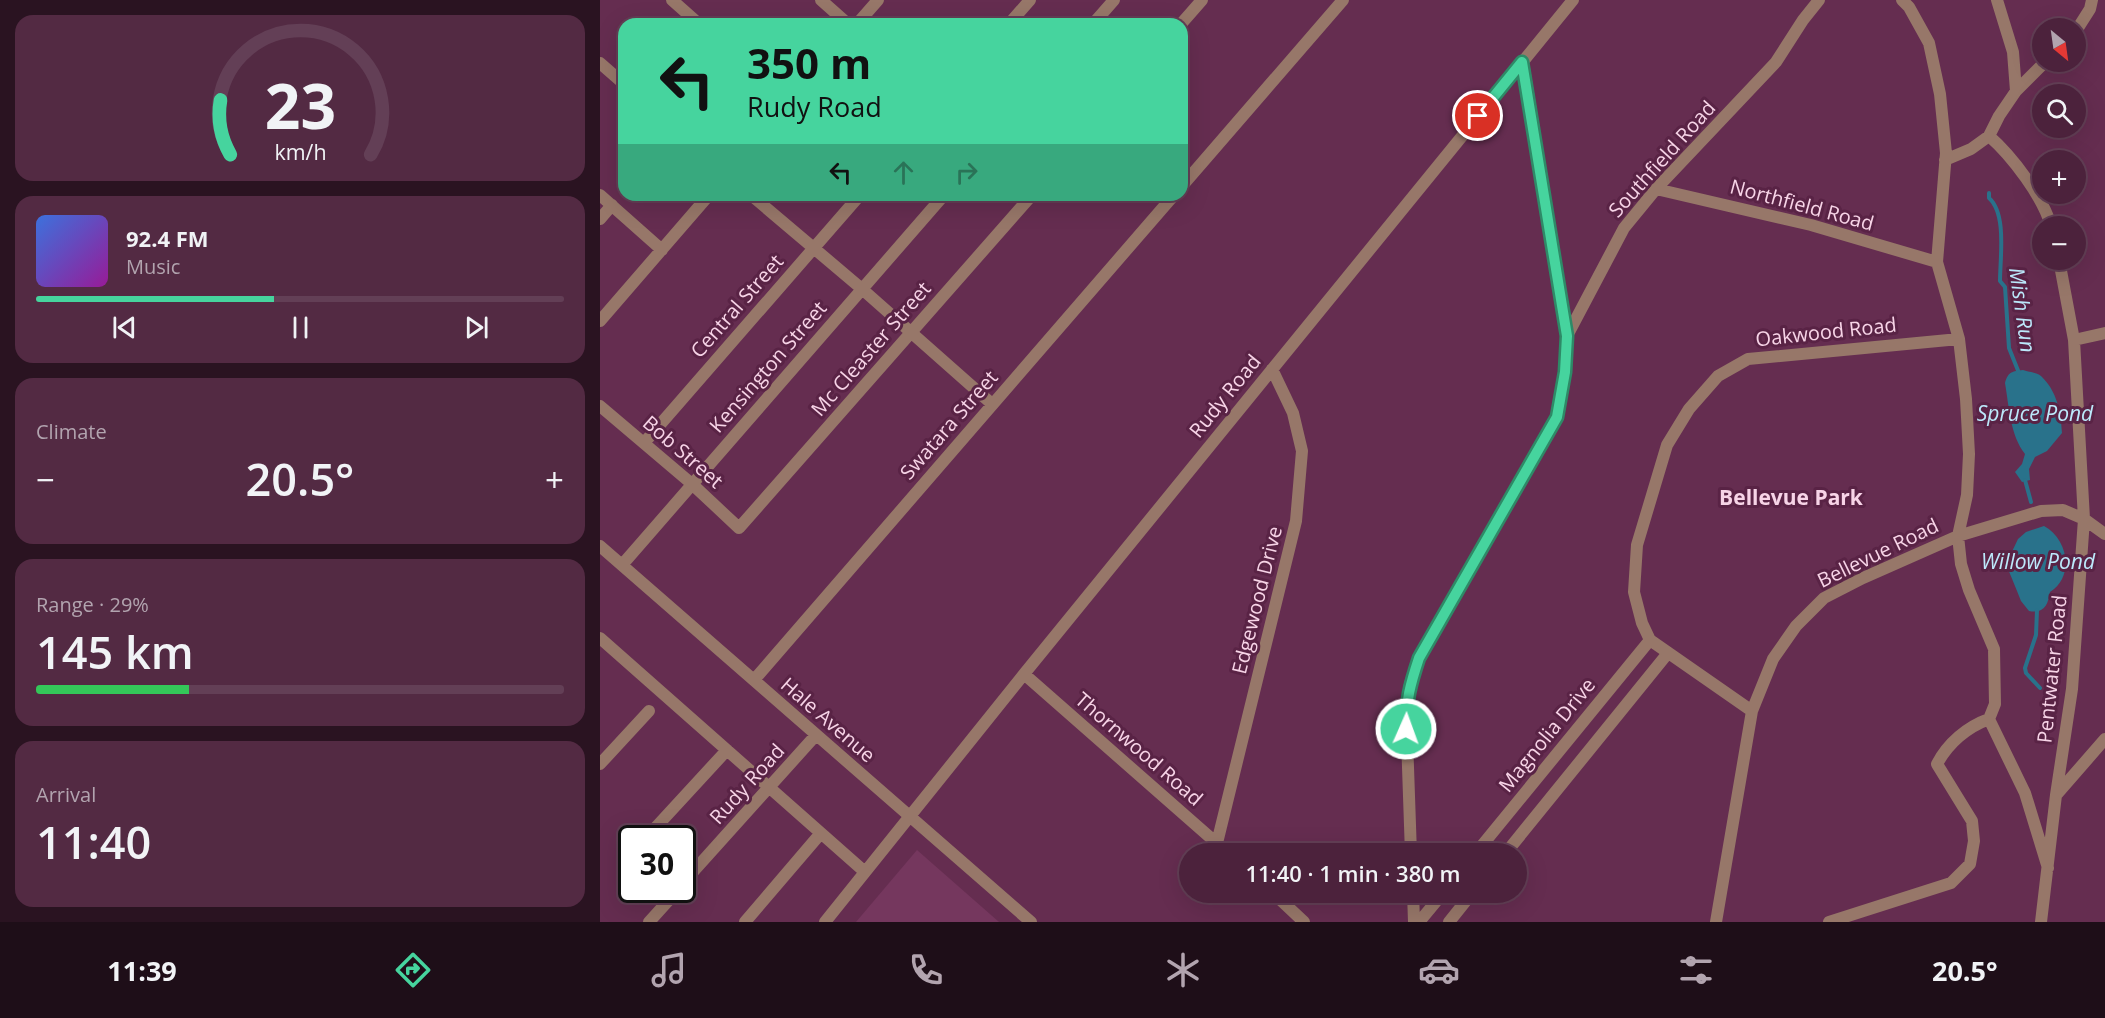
<!DOCTYPE html>
<meta charset="utf-8">
<style>
:root{--surface:#4c223c;--page:#532a43;--text:#f1f3f6;--muted:#b2a4af;--line:#633f56;--accent:#46d49e}
body{margin:0;font-family:"Open Sans",sans-serif;background:var(--page);color:var(--text);height:100vh;display:flex;flex-direction:column;font-size:22px;white-space:nowrap}
*{box-sizing:border-box;margin:0}
p{font-size:20px;color:var(--muted)}
.icon{flex:none;width:33px;height:33px;fill:none;stroke:currentColor;stroke-width:2;stroke-linecap:round;stroke-linejoin:round}
.map{position:relative;flex:1;overflow:hidden}
.side{display:flex;flex-direction:column;gap:15px;padding:15px;background:#2a1321;width:600px}
.side>*{flex:none}
.hud{position:absolute;left:18px;top:18px;width:570px;height:183px;border-radius:18px;box-shadow:0 6px 24px #0002,0 0 0 2px var(--line);background:#46d49e;color:#111;overflow:hidden}
.needle{width:39px;rotate:151deg}
.fabs{position:absolute;left:1432px;top:18px;display:grid;gap:12px}
.fabs a{display:grid;place-items:center;width:54px;height:54px;border-radius:50%;background:var(--surface);box-shadow:0 6px 24px #0002,0 0 0 2px var(--line);font-size:30px}
.speed{position:absolute;left:18px;top:825px;display:flex;gap:12px;font-size:30px;font-weight:700;text-align:center}
.speed>*{display:grid;place-content:center;width:78px;height:78px;border-radius:50%;background:var(--surface);box-shadow:0 6px 24px #0002,0 0 0 2px var(--line);line-height:1}
.speed .limit{border:3px solid #111;border-radius:9px;background:#fff;color:#111}
.pin{position:absolute;display:grid;place-items:center;width:51px;height:51px;color:#fff;margin:-26px;border:3px solid #fff;border-radius:50%;box-shadow:0 2px 6px #0007}
.me{position:absolute;width:66px;margin:-33px;rotate:2deg;stroke-linejoin:round;filter:drop-shadow(0 0 4px #0008)}
.turn{display:flex;align-items:center;gap:21px;height:126px;padding:0 30px;font-size:27px}
.turn .icon{width:78px;height:78px;stroke-width:2.5}
.turn b{display:block;font-size:42px;line-height:51px}
.lanes{display:flex;align-items:center;height:57px;padding:0 30px;background:#0003;justify-content:center;gap:30px;direction:ltr}
.lanes .off{opacity:.35}
.big{font-size:45px;font-weight:600;line-height:1.1}
.side .widget{flex:1;display:flex;flex-direction:column;justify-content:center;gap:9px;min-width:0;padding:0 21px;border-radius:18px;background:var(--page)}
.side .dial{align-items:center;gap:0}
.dial svg{height:156px;overflow:visible;fill:none;stroke:var(--line);stroke-width:7;stroke-linecap:round;text-anchor:middle}
.dial text{fill:var(--text);stroke:none}
.song{display:flex;align-items:center;gap:18px}
.cover{width:72px;height:72px;border-radius:9px;background:linear-gradient(135deg,hsl(220 70% 55%),hsl(300 70% 35%))}
.played{height:6px;border-radius:3px;background:linear-gradient(90deg,var(--accent) 45%,var(--line) 45%)}
.keys{display:flex;justify-content:space-around;direction:ltr}
.heat{display:flex;justify-content:space-between;align-items:center;font-size:33px;direction:ltr}
.charge{height:9px;border-radius:4px;background:linear-gradient(90deg,#34c759 29%,var(--line) 0)}
.trip{position:absolute;left:579px;top:843px;width:348px;height:60px;border-radius:30px;background:var(--surface);box-shadow:0 6px 24px #0002,0 0 0 2px var(--line);font-weight:600;line-height:60px;text-align:center}
.tabs{display:flex;height:96px;justify-content:space-around;align-items:center;background:#1e0e18;color:var(--muted)}
.tabs .icon{width:42px;height:42px}
.tabs .selected{color:var(--accent)}
.tabs b{font-size:27px;color:var(--text)}
main{display:flex;flex:1;min-height:0}
.map>svg:first-child{display:block}
.built{fill:#75375e}
.water{fill:#29728b}
.lines{fill:none;stroke-linecap:round;stroke-linejoin:round}
.stream{stroke:#29728b;stroke-width:4}
.street{stroke:#977769;stroke-width:12}
.route-casing{stroke:#2e8a67;stroke-width:15}
.route{stroke:#46d49e;stroke-width:10}
.labels{text-anchor:middle;stroke-width:6;stroke-linejoin:round;paint-order:stroke}
.street-label{font-size:20px;fill:#f7d4e7;stroke:#592345}
.water-label{font-size:21px;font-style:italic;fill:#bce9fb;stroke:#592345}
.neighbourhood-label{font-size:21px;font-weight:bold;fill:#f7d4e7;stroke:#592345}
</style>
<main>
<section class="side">
<div class="widget dial"><svg viewBox="0 0 100 80">
<path d="M14 69A42 42 0 1 1 86 69"/>
<path d="M14 69A42 42 0 0 1 9 41" stroke="#46d49e"/>
<text x="50" y="56" font-size="32" font-weight="700">23</text>
<text x="50" y="72" font-size="11">km/h</text>
</svg></div>
<div class="widget">
<div class="song"><i class="cover"></i><div><b>92.4 FM</b><p>Music</p></div></div>
<div class="played"></div>
<div class="keys"><svg class="icon" aria-label="previous" viewBox="0 0 24 24"><path d="M18 5L8 12l10 7zM5 5v14"/></svg><svg class="icon" aria-label="pause" viewBox="0 0 24 24"><path d="M8 5v14M16 5v14"/></svg><svg class="icon" aria-label="next" viewBox="0 0 24 24"><path d="M6 5l10 7-10 7zM19 5v14"/></svg></div>
</div>
<div class="widget"><p>Climate</p>
<div class="heat"><a>−</a><b class="big">20.5°</b><a>+</a></div>
</div>
<div class="widget"><p>Range · 29%</p><b class="big">145 km</b><div class="charge"></div></div>
<div class="widget"><p>Arrival</p><b class="big">11:40</b></div>
</section>
<div class="map">
<svg width="1505" height="922" viewBox="0 0 1505 922">
<rect width="100%" height="100%" fill="#652d50"/>
<path class="built" d="M317 850 399 922H256Z"/>
<path class="water" d="M1423 370C1428 372 1437 372 1441 376 1457 391 1461 412 1462 433L1447 451 1435 457 1429 469 1430 480 1422 482 1415 472 1422 464 1425 454C1410 435 1409 406 1405 383 1408 372 1412 371 1423 370Z
M1444 526C1468 539 1475 576 1450 592 1448 605 1444 614 1429 611L1421 601 1417 591 1408 569V560L1418 539 1426 532Z"/>
<g class="lines">
<path class="stream" d="M1389 193V198C1407 214 1400 258 1400 281L1405 287 1409 348 1419 373
M1425 480 1431 502
M1437 610 1436 635 1425 668 1426 673 1440 688"/>
<path class="street" d="M72 0 99 24
M221 0 248 24
M1302 0 1309 7 1329 43 1340 94 1346 153 1337 262 1359 339 1366 399 1369 454 1367 495 1358 536 1361 564 1369 590 1394 649 1395 704 1389 719 1425 793 1448 868
M1397 0 1413 52 1416 91
M257 24 278 0
M409 24 430 0
M493 24 514 0
M581 24 602 0
M1476 31 1490 9 1492 0
M0 63 24 84
M1389 136C1412 156 1443 197 1451 226
M1345 160 1371 149 1389 136 1399 116 1416 91 1445 62
M582 186 743 0
M1056 189 1211 225 1337 262
M0 195 62 250
M151 195 262 289 392 404
M0 219 12 205
M0 321 109 195
M967 336 1024 228 1056 189 1176 62 1203 20 1219 0
M1474 340 1505 333
M0 406 92 484 139 528 432 195
M44 443 260 195
M0 546 431 922
M22 565 344 195
M0 638 265 872
M424 674 629 854
M154 680 574 195
M1152 711 1050 640 1042 623 1034 592 1037 545 1067 445 1089 409 1118 376 1148 359 1359 339
M0 764 49 711
M1457 794 1505 739
M46 838 127 750
M617 843 696 521 702 451 693 413 672 369
M811 854 806 709 810 684 819 658 957 417 965 372 967 336 923 62
M875 854 1050 640
M905 854 1068 653
M28 859 32 855
M82 884 216 735
M672 892 704 922
M813 892 814 922
M49 922 78 890
M145 922 221 833
M225 922 424 674 973 0
M819 922 844 892
M849 922 873 892
M1116 922 1152 711 1173 659 1196 626 1224 598 1263 578 1358 536 1441 511 1463 510 1484 519 1505 534
M1229 922 1351 883 1370 864 1374 841 1372 821 1337 764C1348 743 1367 727 1389 719
M1441 922 1456 795 1472 689 1484 519 1474 340 1459 260"/>
</g>
<g class="lines">
<defs>
<path id="route" d="M806 729C805 703 811 682 819 658L957 417 965 372 967 336 922 62 878 116"/>
</defs>
<use href="#route" class="route-casing"/>
<use href="#route" class="route"/>
</g>
<g class="labels">
<g class="street-label">
<text transform="translate(1062 159) rotate(-48)" y="7">Southfield Road</text>
<text transform="translate(1202 205) rotate(15)" y="7">Northfield Road</text>
<text transform="translate(137 306) rotate(-49)" y="7">Central Street</text>
<text transform="translate(1226 332) rotate(-6)" y="7">Oakwood Road</text>
<text transform="translate(271 349) rotate(-49)" y="7">Mc Cleaster Street</text>
<text transform="translate(168 367) rotate(-49)" y="7">Kensington Street</text>
<text transform="translate(625 396) rotate(-51)" y="7">Rudy Road</text>
<text transform="translate(349 425) rotate(-49)" y="7">Swatara Street</text>
<text transform="translate(83 452) rotate(41)" y="7">Bob Street</text>
<text transform="translate(1278 553) rotate(-26)" y="7">Bellevue Road</text>
<text transform="translate(657 600) rotate(-76)" y="7">Edgewood Drive</text>
<text transform="translate(1452 669) rotate(-84)" y="7">Pentwater Road</text>
<text transform="translate(228 720) rotate(41)" y="7">Hale Avenue</text>
<text transform="translate(947 735) rotate(-51)" y="7">Magnolia Drive</text>
<text transform="translate(539 749) rotate(41)" y="7">Thornwood Road</text>
<text transform="translate(147 784) rotate(-48)" y="7">Rudy Road</text>
</g>
<g class="water-label">
<text transform="translate(1422 310) rotate(82)" y="7">Mish Run</text>
<text x="1435" y="421">Spruce Pond</text>
<text x="1438" y="569">Willow Pond</text>
</g>
<g class="neighbourhood-label">
<text x="1191" y="505">Bellevue Park</text>
</g>
</g>
</svg>
<div class="fabs">
<a><svg class="needle" viewBox="-14 -14 28 28"><path d="M0-13l5 13h-10z" fill="#e53935"/><path d="M0 13l5-13h-10z" fill="#b2a4af"/></svg></a>
<a><svg class="icon" aria-label="search" viewBox="0 0 24 24"><circle cx="10" cy="10" r="6"/><path d="M15 15l6 6"/></svg></a>
<a>+</a>
<a>−</a>
</div>
<div class="speed"><div class="limit">30</div></div>
<div class="pin" style="left:878px;top:116px;background:#d93025"><svg class="icon" aria-label="arrive" viewBox="0 0 24 24"><path d="M6 21V4h12l-3 4 3 4H6"/></svg></div>
<svg class="me" style="left:806px;top:729px" viewBox="-20 -20 40 40"><circle r="17" fill="#46d49e" stroke="#fff" stroke-width="3"/><path d="M0-11L8 9 0 5-8 9z" fill="#fff"/></svg>
<div class="trip">11:40 · 1 min · 380 m</div>
<div class="hud">
<div class="turn"><svg class="icon" aria-label="left" viewBox="0 0 24 24"><path d="M17 20v-9H6M10 6l-5 5 5 5"/></svg><div><b>350 m</b>Rudy Road</div></div>
<div class="lanes"><svg class="icon" aria-label="left" viewBox="0 0 24 24"><path d="M17 20v-9H6M10 6l-5 5 5 5"/></svg><svg class="icon off" aria-label="ahead" viewBox="0 0 24 24"><path d="M12 20V5M6 11l6-6 6 6"/></svg><svg class="icon off" aria-label="right" viewBox="0 0 24 24"><path d="M7 20v-9h11M14 6l5 5-5 5"/></svg></div>
</div>
</div>
</main>
<nav class="tabs">
<b>11:39</b>
<svg class="icon selected" aria-label="directions" viewBox="0 0 24 24"><path d="M12 3l9 9-9 9-9-9zM9 14v-3h6M13 9l2 2-2 2"/></svg>
<svg class="icon" aria-label="music" viewBox="0 0 24 24"><path d="M9 18V5l10-2v13"/><circle cx="6" cy="18" r="3"/><circle cx="16" cy="16" r="3"/></svg>
<svg class="icon" aria-label="phone" viewBox="0 0 24 24"><path d="M5 4h4l2 5-3 2q2 4 5 5l2-3 5 2v4C11 20 4 13 5 4z"/></svg>
<svg class="icon" aria-label="climate" viewBox="0 0 24 24"><path d="M12 3v18M4 7l16 10M4 17L20 7"/></svg>
<svg class="icon" aria-label="car" viewBox="0 0 24 24"><path d="M5 17H2v-5l4-1 3-4h7l3 4 3 1v5h-3M9 17h6M6 11h13"/><circle cx="7" cy="17" r="2"/><circle cx="17" cy="17" r="2"/></svg>
<svg class="icon" aria-label="filters" viewBox="0 0 24 24"><path d="M4 7h16M4 17h16"/><circle cx="9" cy="7" r="2"/><circle cx="15" cy="17" r="2"/></svg>
<b>20.5°</b>
</nav>
